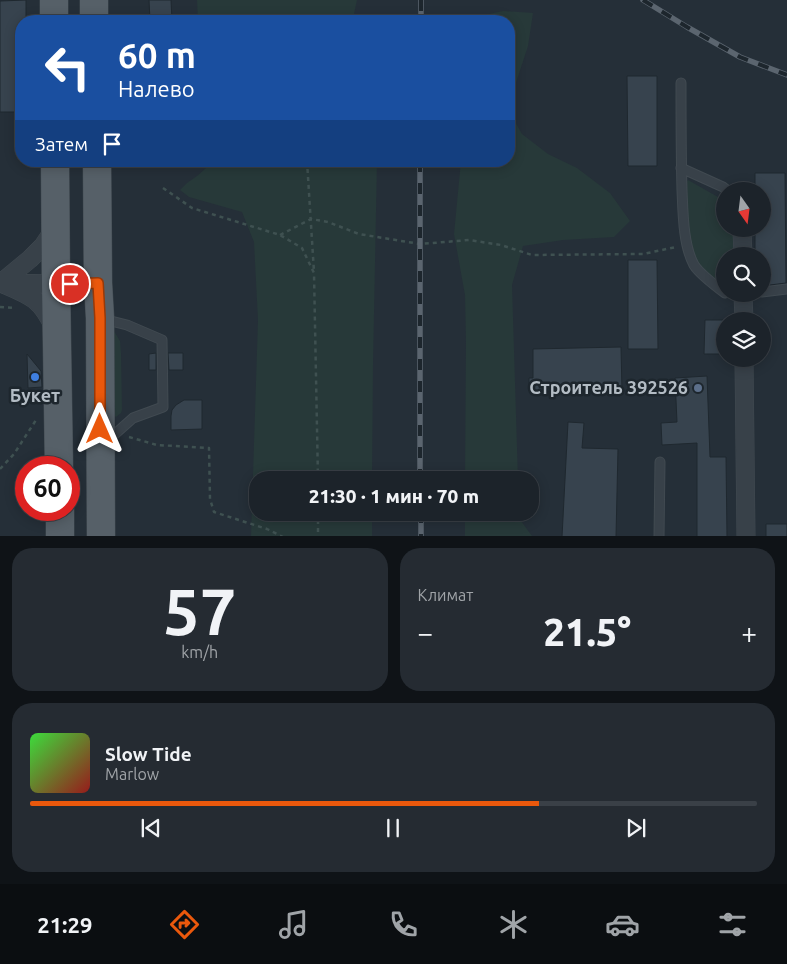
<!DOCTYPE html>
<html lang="ru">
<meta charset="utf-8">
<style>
:root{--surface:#1c232a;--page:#252b32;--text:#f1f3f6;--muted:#a0a4a8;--line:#3a4047;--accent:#ea580c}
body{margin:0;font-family:Ubuntu,sans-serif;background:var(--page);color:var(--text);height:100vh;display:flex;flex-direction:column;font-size:19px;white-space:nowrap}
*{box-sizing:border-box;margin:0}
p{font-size:16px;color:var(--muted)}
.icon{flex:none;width:28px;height:28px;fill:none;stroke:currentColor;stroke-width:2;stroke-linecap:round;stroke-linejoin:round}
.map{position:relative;height:536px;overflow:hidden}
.details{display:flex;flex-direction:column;gap:12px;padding:12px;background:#0f1317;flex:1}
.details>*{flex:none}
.guide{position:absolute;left:15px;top:15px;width:500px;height:152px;border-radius:20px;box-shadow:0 2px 12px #0003,0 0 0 1px var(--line);background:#1a4fa0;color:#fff;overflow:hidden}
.needle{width:32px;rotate:166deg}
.controls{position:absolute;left:716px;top:182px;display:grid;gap:10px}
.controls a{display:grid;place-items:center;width:55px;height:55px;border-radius:50%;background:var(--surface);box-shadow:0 2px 12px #0003,0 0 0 1px var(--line);font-size:25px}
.speed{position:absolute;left:15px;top:456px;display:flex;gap:10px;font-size:25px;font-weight:700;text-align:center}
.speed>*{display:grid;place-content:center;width:65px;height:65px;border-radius:50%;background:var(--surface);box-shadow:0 2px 12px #0003,0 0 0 1px var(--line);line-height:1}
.speed .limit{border:8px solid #d22;background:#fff;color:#111}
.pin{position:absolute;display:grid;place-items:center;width:42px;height:42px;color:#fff;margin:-21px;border:2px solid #fff;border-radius:50%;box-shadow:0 1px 5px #0007}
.me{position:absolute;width:55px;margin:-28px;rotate:0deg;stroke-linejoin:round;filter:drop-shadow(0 0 4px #0008)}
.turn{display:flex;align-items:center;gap:18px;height:105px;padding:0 20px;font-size:22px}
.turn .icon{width:65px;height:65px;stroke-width:2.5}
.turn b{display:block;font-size:35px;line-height:42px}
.then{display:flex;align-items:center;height:48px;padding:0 20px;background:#0003;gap:10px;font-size:19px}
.big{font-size:38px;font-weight:800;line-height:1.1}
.details .widget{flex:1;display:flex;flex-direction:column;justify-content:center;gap:8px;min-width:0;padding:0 18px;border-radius:20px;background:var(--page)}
.details .dial{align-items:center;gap:0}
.dial b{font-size:65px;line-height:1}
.song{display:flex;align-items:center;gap:15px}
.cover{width:60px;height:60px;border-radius:8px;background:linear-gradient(135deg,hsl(120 70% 55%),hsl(0 70% 35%))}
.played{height:5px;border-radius:2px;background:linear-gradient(90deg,var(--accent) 70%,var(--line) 70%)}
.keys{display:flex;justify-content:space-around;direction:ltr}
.heat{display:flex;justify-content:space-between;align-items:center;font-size:28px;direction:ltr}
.details .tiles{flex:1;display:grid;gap:12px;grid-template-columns:1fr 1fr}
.widget:last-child{grid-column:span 2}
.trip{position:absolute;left:249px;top:471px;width:290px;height:50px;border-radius:20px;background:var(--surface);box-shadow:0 2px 12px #0003,0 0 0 1px var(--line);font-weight:800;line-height:50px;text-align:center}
.tab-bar{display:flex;height:80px;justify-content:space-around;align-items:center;background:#0b0e11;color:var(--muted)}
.tab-bar .icon{width:35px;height:35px}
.tab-bar .current{color:var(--accent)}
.tab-bar b{font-size:22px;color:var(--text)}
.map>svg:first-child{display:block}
.green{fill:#273939}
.building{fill:#37434e;stroke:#1f282f}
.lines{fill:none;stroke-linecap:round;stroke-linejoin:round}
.lane-casing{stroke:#414a51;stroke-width:11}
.street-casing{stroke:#414a51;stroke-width:19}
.primary-casing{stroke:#414a51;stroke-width:29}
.path{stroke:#3f5151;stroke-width:2.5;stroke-dasharray:4 4;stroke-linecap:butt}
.lane{stroke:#384149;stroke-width:9}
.street{stroke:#384149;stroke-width:18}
.primary{stroke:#566068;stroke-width:28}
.rail-casing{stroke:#5b656f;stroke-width:5.5}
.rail{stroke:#1d262d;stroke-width:4;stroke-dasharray:11;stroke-linecap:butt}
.route-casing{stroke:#983908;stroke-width:12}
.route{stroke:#ea580c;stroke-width:9}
.shop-dot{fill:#3f7fe0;stroke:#1d262d;stroke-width:2}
.service-dot{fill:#5c6f8a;stroke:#1d262d;stroke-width:2}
.labels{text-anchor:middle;stroke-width:5;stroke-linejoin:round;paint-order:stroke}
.poi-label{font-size:18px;font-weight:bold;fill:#b3bcc4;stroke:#1d262d;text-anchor:end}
</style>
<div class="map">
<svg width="787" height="537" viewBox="0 0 787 537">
<rect width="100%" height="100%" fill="#252f38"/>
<path class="green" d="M197 0H357L354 14 347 21H198Z
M503 11 533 13 528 46 509 104V21H475V17Z
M509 111 522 134 548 154 577 168 610 193 630 221 614 237 563 240 523 246 512 285 518 480H465L466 342 465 295 454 234 461 161H509Z
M214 161H377L373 365 372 480H258V512L372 513V536H251L258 320 254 242 242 212 189 197 180 190 187 183 197 176Z
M688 180 725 201V229H734V256H725V286C718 282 709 276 703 270 685 250 688 208 687 182Z
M112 328 120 341 121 353 122 410 121 413 116 417 113 415Z
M465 513H521V521L532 536H465Z"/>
<path class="building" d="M26 0V21H21V112H0V1Z
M149 0H171L172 21H150Z
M627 76H657V166H628Z
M755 173H785L786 283 762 286V256H755V229H762V191H755Z
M628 260H657L658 349H628Z
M705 320H725V354H704Z
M621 347 622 392 529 391V378H533V349Z
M156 353V370H149V354Z
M168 353H183V370H169Z
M27 354 41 371 42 387 28 388Z
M707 376 710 457H726L727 537H697V443L662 445 661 423 677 422 675 378Z
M184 400H202V429L171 430V416L172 410 176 405Z
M568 422 584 423 582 448 618 449 616 537H562Z
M766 524H787V537H766Z"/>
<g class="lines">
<defs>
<path id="lane" d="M681 83C681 119 681 154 682 190 683 212 683 245 694 265 699 273 717 287 725 293
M681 168 723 187 728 191
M762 292 787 289
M103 319 127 325 162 340 163 407 133 418 106 442
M659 537 660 462"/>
<path id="street" d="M742 230 743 256
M10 283 56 284 98 283
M743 294 744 321
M54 328C41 298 29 295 1 283L30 259 43 246 55 228
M744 359 746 537"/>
<path id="primary" d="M54 0V21
M94 0V21
M55 161 56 284 59 468
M97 161 98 283 100 318 101 537
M60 510V537"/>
</defs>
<use href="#lane" class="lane-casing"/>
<use href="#street" class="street-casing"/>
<use href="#primary" class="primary-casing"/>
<path class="path" d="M307 161 314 272
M163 188 192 208 280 235 302 248 314 273 318 480
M280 235 311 219 328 222 359 234 420 244 469 240 501 245 532 255 643 254 676 247
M0 307 15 308
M129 437 157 445 209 448 210 499 214 512 267 529 283 537
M0 469 14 454 36 420
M318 512V537"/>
<use href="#lane" class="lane"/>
<use href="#street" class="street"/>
<use href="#primary" class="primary"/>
<defs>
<path id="rail" d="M421 0V21
M643 0 687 27 740 57 787 75
M420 480V161
M421 512V537"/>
</defs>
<use href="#rail" class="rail-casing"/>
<use href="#rail" class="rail"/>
</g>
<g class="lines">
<defs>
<path id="route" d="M70 284 98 283 100 318V429"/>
</defs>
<use href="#route" class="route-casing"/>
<use href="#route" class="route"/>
</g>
<circle class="shop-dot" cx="35" cy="377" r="5"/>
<circle class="service-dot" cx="698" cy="388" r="5"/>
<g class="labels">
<g class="poi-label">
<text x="688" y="394">Строитель 392526</text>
<text x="35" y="402" text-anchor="middle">Букет</text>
</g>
</g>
</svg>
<div class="controls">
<a><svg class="needle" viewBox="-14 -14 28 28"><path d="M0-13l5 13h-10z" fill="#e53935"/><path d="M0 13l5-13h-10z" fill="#a0a4a8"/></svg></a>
<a><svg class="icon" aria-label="search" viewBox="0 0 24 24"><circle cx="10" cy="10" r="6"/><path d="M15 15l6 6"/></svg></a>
<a><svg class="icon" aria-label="layers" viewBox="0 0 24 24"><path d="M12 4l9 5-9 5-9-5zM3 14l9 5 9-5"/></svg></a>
</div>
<div class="speed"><div class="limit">60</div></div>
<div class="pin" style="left:70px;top:284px;background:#d93025"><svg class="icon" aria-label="arrive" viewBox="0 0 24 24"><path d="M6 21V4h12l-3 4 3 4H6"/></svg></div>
<svg class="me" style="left:100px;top:429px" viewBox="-20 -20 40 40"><path d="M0-17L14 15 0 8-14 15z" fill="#ea580c" stroke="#fff" stroke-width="4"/></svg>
<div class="trip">21:30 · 1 мин · 70 m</div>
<div class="guide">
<div class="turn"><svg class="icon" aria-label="left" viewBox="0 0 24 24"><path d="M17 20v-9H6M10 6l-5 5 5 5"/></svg><div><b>60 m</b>Налево</div></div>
<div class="then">Затем<svg class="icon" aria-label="arrive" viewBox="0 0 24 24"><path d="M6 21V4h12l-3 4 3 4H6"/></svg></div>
</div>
</div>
<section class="details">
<div class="tiles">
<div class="widget dial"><b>57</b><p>km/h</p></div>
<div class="widget"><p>Климат</p>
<div class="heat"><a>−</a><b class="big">21.5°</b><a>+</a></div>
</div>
<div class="widget">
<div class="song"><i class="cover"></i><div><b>Slow Tide</b><p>Marlow</p></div></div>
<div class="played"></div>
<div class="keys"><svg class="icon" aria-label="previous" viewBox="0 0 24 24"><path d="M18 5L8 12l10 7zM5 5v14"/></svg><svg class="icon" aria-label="pause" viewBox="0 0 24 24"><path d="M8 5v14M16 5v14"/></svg><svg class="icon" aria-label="next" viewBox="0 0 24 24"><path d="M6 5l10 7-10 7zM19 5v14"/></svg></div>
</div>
</div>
</section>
<nav class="tab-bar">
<b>21:29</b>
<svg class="icon current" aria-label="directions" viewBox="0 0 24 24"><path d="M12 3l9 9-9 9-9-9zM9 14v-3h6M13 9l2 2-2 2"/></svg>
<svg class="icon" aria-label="music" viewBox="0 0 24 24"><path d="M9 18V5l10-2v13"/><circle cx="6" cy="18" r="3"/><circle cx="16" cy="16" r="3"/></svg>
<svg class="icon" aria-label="phone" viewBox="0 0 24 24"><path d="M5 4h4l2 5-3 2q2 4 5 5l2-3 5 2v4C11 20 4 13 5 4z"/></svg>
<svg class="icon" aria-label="climate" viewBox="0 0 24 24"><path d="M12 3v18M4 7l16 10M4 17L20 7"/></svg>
<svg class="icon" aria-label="car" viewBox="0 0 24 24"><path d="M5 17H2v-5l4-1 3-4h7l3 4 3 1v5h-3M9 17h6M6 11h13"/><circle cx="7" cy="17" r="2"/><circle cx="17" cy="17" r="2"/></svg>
<svg class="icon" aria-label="filters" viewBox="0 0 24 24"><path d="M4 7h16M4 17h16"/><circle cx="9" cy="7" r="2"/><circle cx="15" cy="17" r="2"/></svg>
</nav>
